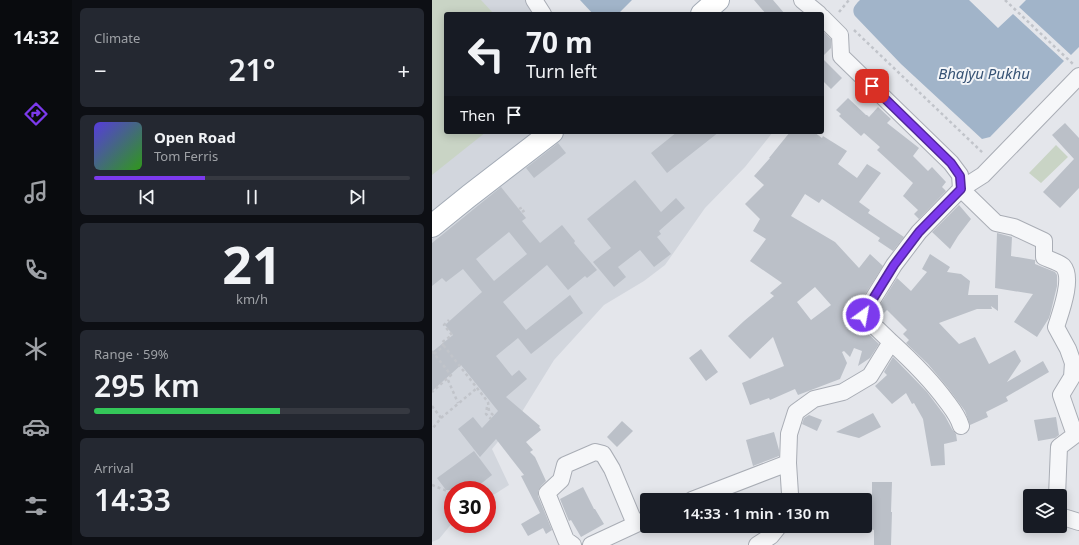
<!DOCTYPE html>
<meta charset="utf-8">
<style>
:root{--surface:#171b24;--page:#242831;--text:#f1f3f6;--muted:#9ea1a6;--line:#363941;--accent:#7c3aed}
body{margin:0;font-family:"Noto Sans",sans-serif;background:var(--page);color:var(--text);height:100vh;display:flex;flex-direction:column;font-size:15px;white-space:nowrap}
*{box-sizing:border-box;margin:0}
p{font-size:13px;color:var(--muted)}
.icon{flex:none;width:22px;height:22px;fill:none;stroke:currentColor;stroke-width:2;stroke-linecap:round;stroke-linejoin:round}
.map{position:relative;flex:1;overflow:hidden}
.side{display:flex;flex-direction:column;gap:8px;padding:8px;background:#0d0f14;width:360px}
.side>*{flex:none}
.guide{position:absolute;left:12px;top:12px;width:380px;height:122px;border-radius:4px;box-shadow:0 2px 10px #0003;background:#171b24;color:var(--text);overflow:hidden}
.tools{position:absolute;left:591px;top:489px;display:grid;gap:8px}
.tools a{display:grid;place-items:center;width:44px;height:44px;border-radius:4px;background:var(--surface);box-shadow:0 2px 10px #0003;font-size:20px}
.speed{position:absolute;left:12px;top:481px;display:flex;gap:8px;font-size:20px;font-weight:700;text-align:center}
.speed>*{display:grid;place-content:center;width:52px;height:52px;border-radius:50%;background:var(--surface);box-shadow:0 2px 10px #0003;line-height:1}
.speed .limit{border:6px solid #d22;background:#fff;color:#111}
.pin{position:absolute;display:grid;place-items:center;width:34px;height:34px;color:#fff;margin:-17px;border-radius:8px;box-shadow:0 2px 6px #0006}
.me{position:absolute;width:44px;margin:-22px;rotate:32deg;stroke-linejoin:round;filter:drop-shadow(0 0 3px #0008)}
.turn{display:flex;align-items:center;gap:14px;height:84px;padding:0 16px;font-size:18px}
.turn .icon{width:52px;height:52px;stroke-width:2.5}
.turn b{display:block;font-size:28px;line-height:34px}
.then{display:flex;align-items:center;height:38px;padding:0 16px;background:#0003;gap:8px;font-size:15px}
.big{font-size:30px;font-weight:600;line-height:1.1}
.side .tile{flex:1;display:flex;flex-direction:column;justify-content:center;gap:6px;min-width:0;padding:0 14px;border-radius:6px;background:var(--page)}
.side .dial{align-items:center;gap:0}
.dial b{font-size:52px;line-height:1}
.song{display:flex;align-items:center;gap:12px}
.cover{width:48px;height:48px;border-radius:6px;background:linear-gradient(135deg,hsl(250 70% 55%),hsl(110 70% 35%))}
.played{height:4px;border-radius:2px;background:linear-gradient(90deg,var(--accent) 35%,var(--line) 35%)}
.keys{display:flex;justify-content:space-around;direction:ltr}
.heat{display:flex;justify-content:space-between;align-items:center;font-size:22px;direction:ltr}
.charge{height:6px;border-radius:3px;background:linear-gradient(90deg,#34c759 59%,var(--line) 0)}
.trip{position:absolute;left:208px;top:493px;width:232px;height:40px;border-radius:4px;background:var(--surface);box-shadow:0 2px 10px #0003;font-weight:600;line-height:40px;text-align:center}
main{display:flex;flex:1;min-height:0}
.menu{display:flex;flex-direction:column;width:72px;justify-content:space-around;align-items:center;background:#090b0e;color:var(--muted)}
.menu .icon{width:28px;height:28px}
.menu .on{color:var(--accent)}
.menu b{font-size:18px;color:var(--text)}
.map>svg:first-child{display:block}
.built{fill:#d2d6dd}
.green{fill:#c9d4c5}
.water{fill:#a1b4c9}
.building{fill:#bbc0c8;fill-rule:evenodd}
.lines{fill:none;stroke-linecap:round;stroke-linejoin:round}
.minor-casing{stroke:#a9adb5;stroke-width:18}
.primary-casing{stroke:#a3abb6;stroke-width:24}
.path{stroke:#c1c4ca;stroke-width:2.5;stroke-dasharray:3 3;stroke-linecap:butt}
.minor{stroke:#f6f7f9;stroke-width:16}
.primary{stroke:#fff;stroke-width:22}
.route-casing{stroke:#51269a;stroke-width:10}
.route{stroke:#7c3aed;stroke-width:7}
.labels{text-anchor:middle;stroke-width:4;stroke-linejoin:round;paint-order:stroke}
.water-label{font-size:15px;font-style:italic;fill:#375375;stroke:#f3f5f8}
</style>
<main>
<nav class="menu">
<b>14:32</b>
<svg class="icon on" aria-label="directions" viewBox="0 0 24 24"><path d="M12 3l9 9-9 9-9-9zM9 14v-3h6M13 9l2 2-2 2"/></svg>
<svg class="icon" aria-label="music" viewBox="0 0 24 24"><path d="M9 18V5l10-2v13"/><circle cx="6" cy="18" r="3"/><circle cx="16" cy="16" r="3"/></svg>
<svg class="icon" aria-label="phone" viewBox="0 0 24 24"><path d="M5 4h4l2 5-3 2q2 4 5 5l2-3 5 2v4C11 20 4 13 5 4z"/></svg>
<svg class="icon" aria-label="climate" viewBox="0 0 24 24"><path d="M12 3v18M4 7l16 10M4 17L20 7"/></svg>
<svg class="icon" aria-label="car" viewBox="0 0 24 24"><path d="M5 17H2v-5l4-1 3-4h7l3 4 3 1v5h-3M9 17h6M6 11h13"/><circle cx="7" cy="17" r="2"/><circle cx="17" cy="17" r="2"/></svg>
<svg class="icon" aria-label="filters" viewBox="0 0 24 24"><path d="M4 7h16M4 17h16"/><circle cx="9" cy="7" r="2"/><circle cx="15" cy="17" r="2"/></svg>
</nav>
<section class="side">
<div class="tile"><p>Climate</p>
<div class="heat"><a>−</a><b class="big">21°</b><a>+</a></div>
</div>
<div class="tile">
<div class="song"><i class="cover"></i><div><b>Open Road</b><p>Tom Ferris</p></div></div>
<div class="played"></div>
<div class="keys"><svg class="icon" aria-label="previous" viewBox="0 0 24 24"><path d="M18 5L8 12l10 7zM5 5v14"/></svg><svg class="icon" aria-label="pause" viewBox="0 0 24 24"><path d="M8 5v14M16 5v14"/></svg><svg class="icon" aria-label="next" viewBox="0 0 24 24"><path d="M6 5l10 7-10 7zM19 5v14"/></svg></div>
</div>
<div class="tile dial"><b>21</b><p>km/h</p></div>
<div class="tile"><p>Range · 59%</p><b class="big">295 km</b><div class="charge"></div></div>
<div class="tile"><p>Arrival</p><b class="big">14:33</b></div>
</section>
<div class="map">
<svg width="647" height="545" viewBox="0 0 647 545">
<rect width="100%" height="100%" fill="#e4e6eb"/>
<path class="built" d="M0 0H96L107 14H14V132H102L0 220Z
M133 132H341L313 167 273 208 233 265 212 281 172 305 122 360 88 415 60 449 77 485 55 499V490H21V522L7 539 0 542V239Z"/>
<path class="green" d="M0 0H49L62 14H14V132H54L0 175Z
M624 145 636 157 609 183 597 173Z"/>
<path class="water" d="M148 0H200L186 14H161Z
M428 0H537L566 28 581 14 632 61 558 137 550 139 469 64 423 16C419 9 423 5 428 0Z
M594 0H647V47L639 55 587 7Z"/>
<path class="building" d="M322 0H341L353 14H334Z
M390 30 399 39V48L390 57Z
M390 58 410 78 399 89 390 80Z
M416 98 434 115H435L437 117 446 107 459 119 455 123 487 148 481 156 496 171 500 167 514 182 510 187 514 191 487 219 482 214 486 210 471 196 481 183 445 150 448 147 432 133 429 136 407 116 409 114 404 110Z
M633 123 647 138V188L628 208 611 192 642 159 620 135Z
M245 132H287L235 173 219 153Z
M358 132H382L390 138 391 136 415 151 406 164 425 178 435 164 449 173 427 202 438 210 436 213 472 237 461 251 446 241 448 238 390 199 387 203 373 194 359 216 403 242 427 268 438 254 451 266 423 310 422 314V319L424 322 447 344 438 358 426 366 430 351 422 348 418 357 412 351 410 352 415 363 408 379 366 395 363 389 338 400 337 398 318 405 310 383 352 366 341 337 318 359 296 336 312 321 342 296 338 293 350 283 318 261 334 239 321 231 328 219 313 204 332 185 322 176 338 158H337ZM383 287 399 305 379 320 365 302Z
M126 143 134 153 102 178 94 168Z
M203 180 229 212 244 198 253 208 227 231 229 234 225 237 239 254 222 267 208 250 186 267 194 277 182 287 161 262 179 248 155 219Z
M69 187 94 218 90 221 108 243 130 225 143 241 142 243 165 270 155 278 153 276 136 290 115 265 71 302 94 330 138 295 151 313 99 354 86 338 64 356 80 376 87 370 95 379 74 397 108 426 107 427 109 430 94 442 101 450 98 452 103 457 114 481 109 486 106 491V496L120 530 114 534 111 528 96 536 89 524 108 513 89 476 92 475 64 439 48 457 26 429 41 417 50 428 66 411 29 365 0 391V352L21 335 13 325 50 292 31 269 14 282 10 278 0 286V243ZM77 232 95 254 62 281 44 259Z
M527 205 539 219 526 236 518 249 500 232Z
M565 233 580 237 579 256 603 260V264L623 272 625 275V286L619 311 617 318 605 337 582 322 601 294 563 288Z
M498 254 518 267 515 272 529 274 538 281 536 295H566V311L559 306 560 309H545L507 323 527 344 543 337 557 364 583 350 589 361 575 382 611 361 617 372 574 397 576 401 554 412 556 417 538 425 533 411 516 388 496 364 474 343 477 340 471 334 475 330 455 310 447 318 443 313 465 278 479 291 495 272 490 269Z
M269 349 286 372 274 381 257 358Z
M461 357 495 392 513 416 520 429 524 434 525 441 512 444 513 465 499 466 491 419 482 403 480 404 474 393 460 404 443 386 455 375 452 372Z
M441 413 449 427 427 438 404 432Z
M377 415 390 420 385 431 370 424 372 418Z
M624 417 627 435 623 438 606 441 602 420Z
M190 421 201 431 185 447 175 437Z
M342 432 347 450V456L321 466 314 440Z
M42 451 60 475 41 490H14L5 478Z
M440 482H460L459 512H460L459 545H442V530L437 529 438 511H440Z
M151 487 162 509H163L172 524 149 537 139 520 137 521 128 499Z"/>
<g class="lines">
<defs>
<path id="minor" d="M102 0 111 14
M370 0 387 14
M459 342C480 361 499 380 515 402 521 410 526 416 529 426
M625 496 627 447 643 435 629 395 640 377 641 363 636 349 624 327C628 314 642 278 631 266 628 263 616 259 612 257V241L582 227 564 223 529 189 551 175 647 76
M260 500 356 463
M356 500 358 494 356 463 357 434 364 412 382 399 411 392 438 376 459 342 431 315 462 265 487 232 529 189 528 175 519 163 409 56 408 35 390 17
M628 516 647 522
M141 545 134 540 115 493 129 480 133 465 163 452 171 454 180 469 203 524
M159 545 215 519
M325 545 339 536 347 526"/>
<path id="primary" d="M270 14 286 0
M0 226 37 196 120 132"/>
</defs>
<use href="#minor" class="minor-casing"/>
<use href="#primary" class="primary-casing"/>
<path class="path" d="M573 0 641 64
M407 12 417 0
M422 30 552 154
M87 209 91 207
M90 212 93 210
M12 346 9 343 20 335 12 325 17 320
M0 351 19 375 0 392
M2 354 12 346 56 402 57 411 62 416
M16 380 26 403
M0 406 9 418 1 428H0
M55 407 54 414 59 419
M9 418 45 388
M0 485 15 491"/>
<use href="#minor" class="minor"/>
<use href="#primary" class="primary"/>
</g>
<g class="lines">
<defs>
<path id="route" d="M431 315 462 265 487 232 529 189 528 176 519 163 440 86"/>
</defs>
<use href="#route" class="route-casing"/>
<use href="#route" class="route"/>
</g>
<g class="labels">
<g class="water-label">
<text x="552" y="79">Bhajyu Pukhu</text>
</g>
</g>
</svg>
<div class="tools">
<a><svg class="icon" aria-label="layers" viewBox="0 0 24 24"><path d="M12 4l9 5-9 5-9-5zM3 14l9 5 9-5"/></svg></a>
</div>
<div class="speed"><div class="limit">30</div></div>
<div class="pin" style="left:440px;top:86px;background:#d93025"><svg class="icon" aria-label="arrive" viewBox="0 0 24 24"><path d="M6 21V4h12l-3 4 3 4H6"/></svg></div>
<svg class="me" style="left:431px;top:315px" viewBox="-20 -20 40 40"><circle r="17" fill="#7c3aed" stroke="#fff" stroke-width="3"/><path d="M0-11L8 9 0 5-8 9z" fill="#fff"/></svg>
<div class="trip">14:33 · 1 min · 130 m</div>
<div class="guide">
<div class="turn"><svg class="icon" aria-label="left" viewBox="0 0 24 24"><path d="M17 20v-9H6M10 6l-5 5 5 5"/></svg><div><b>70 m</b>Turn left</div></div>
<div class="then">Then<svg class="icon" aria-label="arrive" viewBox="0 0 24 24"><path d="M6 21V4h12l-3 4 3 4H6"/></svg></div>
</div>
</div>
</main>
